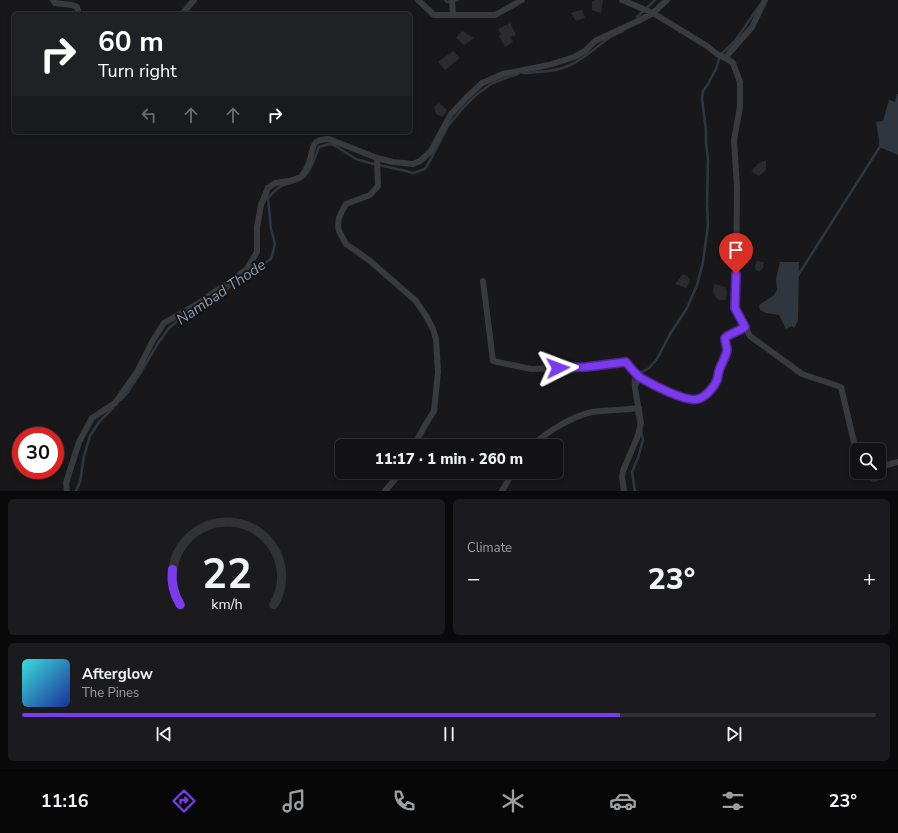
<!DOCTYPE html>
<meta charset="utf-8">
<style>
:root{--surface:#121214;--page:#1b1b1d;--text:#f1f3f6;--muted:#9c9ea0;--line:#313234;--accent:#7c3aed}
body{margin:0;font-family:"Nunito Sans",sans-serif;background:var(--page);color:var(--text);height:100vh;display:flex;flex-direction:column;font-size:15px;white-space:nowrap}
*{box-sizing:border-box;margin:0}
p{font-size:13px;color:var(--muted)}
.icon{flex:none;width:22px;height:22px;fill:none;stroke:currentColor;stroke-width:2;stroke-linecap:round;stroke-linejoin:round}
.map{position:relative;height:491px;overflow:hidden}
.side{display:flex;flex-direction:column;gap:8px;padding:8px;background:#0a0a0b;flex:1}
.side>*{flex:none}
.hud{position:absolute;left:12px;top:12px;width:400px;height:122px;border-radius:6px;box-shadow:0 2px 6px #0003,0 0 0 1px var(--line);background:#202124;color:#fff;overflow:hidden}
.controls{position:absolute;left:850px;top:443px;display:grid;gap:8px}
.controls a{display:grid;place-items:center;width:36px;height:36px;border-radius:6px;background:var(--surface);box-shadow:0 2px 6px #0003,0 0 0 1px var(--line);font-size:20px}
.speed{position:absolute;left:12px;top:427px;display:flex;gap:8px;font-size:20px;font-weight:700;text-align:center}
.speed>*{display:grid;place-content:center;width:52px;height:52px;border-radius:50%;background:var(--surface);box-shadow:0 2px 6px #0003,0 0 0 1px var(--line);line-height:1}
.speed .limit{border:6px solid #d22;background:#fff;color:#111}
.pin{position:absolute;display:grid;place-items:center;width:34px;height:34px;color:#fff;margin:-41px -17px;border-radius:50% 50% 50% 0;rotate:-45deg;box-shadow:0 0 4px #0007}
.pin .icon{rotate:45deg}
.me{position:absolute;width:44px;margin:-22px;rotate:87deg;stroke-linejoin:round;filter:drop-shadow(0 0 3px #0008)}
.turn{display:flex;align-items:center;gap:14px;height:84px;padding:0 20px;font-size:18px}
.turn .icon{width:52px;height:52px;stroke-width:2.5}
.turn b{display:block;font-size:28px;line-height:34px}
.lanes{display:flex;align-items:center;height:38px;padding:0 20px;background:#0003;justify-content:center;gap:20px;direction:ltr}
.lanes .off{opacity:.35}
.big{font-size:30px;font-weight:800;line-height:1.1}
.side .widget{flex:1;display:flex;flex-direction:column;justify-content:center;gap:6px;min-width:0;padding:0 14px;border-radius:6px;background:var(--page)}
.side .dial{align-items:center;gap:0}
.dial svg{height:104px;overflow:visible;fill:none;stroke:var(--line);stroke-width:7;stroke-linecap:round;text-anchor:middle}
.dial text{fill:var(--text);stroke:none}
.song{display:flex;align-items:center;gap:12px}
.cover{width:48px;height:48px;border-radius:6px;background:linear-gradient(135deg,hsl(180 70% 55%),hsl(230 70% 35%))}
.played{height:4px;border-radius:2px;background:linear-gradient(90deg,var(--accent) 70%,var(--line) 70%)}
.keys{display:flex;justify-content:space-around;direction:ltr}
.heat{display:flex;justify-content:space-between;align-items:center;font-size:22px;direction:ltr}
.side .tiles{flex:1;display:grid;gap:8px;grid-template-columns:1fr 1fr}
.widget:last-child{grid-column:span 2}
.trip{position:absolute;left:335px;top:439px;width:228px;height:40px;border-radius:6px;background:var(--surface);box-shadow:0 2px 6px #0003,0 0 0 1px var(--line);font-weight:800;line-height:40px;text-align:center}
.menu{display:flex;height:64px;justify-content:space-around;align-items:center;background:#070708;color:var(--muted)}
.menu .icon{width:28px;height:28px}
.menu .selected{color:var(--accent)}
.menu b{font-size:18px;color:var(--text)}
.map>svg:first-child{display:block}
.water{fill:#2f363d}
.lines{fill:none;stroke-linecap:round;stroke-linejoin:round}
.stream{stroke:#2f363d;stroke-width:2.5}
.building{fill:#2b2b2e}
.street{stroke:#393a3e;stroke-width:6}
.route-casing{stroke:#51269a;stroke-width:10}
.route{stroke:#7c3aed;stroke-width:7}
.labels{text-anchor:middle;stroke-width:4;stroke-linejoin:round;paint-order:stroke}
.water-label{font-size:15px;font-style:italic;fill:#869bb0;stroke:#131315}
</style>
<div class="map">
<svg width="898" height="491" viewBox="0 0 898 491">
<rect width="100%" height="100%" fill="#18181a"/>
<path class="water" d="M897 94H898V155L879 147V140L876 122 883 121 889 100 895 102Z
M780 262H799L798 321 794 328 791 326 786 329 779 315 766 313 760 310 759 305 774 295 777 290 776 279Z"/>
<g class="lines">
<path class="stream" d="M445 0 447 2 458 0
M637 17 655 0
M523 73C539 72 555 72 570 65 584 59 596 47 609 38 613 35 618 33 623 31
M304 177C312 170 315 156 319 147L329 144 334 145 356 159 370 163 406 171 413 173 425 169 432 157 448 126 462 109 476 95 491 84 511 76 518 74
M797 277 881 145
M633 386V379L638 374 649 368 657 359 670 334 687 308 697 285 703 262 708 225 707 204 708 159 706 143V130L702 99 703 91 708 84 716 69 720 55 735 41 755 12 760 5
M121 400 128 392 141 372 158 343 169 328 183 316 194 311 206 303 223 294 232 284 256 269 271 259 275 244 271 229 268 198C272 194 277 187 284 185 290 183 294 183 300 180
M636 409 639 426
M76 491 80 482 84 456 90 436 99 422 113 408
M635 491 632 472 638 458 643 440 641 430"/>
</g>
<path class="building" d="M595 0H603L601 13 592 10V1Z
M582 10 585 18 576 21 571 13 577 11Z
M510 23 516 35 511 37 513 42 505 47 499 36 501 34 498 29Z
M462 31 474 38 464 45 456 38Z
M453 51 460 58 445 70 438 62Z
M439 103 447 110 443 117 436 114 434 107Z
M766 160V170L759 176 751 171 759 163Z
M757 261 764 262 763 268 759 272 755 269V266Z
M683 274 687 276 690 281 686 288 675 284Z
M714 284 725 287 727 291 726 300H719L715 297 713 292Z
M881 473 879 480 875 482H872L868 478 872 475Z"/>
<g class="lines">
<path class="street" d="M53 0 55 3 72 5 77 7 79 14
M418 0 434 15H495L522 0
M452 0 453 15
M622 0 653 13 707 46 717 54 729 60 733 63 740 82V107L734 140 737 188 736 286 735 308 750 336 802 374 841 387 857 455
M182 14 194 0
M725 58 752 27 765 0
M377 158 378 186 370 195 346 204 342 211 339 218 338 226 339 231 346 244 369 260 416 301 426 316 433 329 436 339 438 372 434 411 424 427 414 446
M483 281 493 361 531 369 586 367 626 362 640 377
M532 446C546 432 573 416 592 412 607 410 624 410 639 408
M879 467 898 462
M67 491 66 483 79 442 92 418 115 403 137 372 152 342 164 323 199 303 247 269 257 252V227L261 205 268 188 275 183 289 181 301 177C304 173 307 168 309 163 314 148 310 139 329 139L377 158 393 162 413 164 420 161 431 151 451 114 466 98 482 83 503 74 549 65 574 57 585 51 595 41 638 21 653 13 667 0
M385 491 396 478 399 472
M502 491 513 472
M624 491 622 477 623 471 637 438 641 423 635 388C635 384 637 381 640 377 645 379 649 383 654 385 665 391 679 397 691 400 702 401 713 389 717 380 719 375 719 370 721 365 723 360 726 355 727 351 727 346 725 343 725 338 730 333 739 331 745 327"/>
</g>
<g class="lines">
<defs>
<path id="route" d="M558 368 586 367 626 362C630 367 635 374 641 378 651 384 687 403 698 399 706 397 714 387 717 380 718 377 718 374 719 371 721 364 726 357 727 350 727 346 725 343 725 338 731 333 739 331 745 327L735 308 736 274"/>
</defs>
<use href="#route" class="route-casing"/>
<use href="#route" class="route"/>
</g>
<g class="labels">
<g class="water-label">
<text transform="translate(221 292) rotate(-34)" y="5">Nambad Thode</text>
</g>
</g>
</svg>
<div class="controls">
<a><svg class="icon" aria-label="search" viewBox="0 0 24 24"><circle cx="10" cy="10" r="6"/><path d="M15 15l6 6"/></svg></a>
</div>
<div class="speed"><div class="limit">30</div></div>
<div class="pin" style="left:736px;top:274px;background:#d93025"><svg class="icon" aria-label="arrive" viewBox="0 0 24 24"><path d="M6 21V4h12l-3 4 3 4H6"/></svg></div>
<svg class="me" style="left:558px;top:368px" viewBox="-20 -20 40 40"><path d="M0-17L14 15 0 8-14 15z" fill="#7c3aed" stroke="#fff" stroke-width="4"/></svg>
<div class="trip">11:17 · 1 min · 260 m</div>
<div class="hud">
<div class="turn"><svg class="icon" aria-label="right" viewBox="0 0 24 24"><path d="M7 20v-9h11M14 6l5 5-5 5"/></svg><div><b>60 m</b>Turn right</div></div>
<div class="lanes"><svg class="icon off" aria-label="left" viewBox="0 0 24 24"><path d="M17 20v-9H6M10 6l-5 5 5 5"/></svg><svg class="icon off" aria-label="ahead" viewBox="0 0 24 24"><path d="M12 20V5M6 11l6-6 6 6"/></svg><svg class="icon off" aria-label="ahead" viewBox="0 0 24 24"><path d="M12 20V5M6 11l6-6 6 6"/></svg><svg class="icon" aria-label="right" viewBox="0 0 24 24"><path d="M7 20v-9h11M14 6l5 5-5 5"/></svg></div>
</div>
</div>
<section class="side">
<div class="tiles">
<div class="widget dial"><svg viewBox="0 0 100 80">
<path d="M14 69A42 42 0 1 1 86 69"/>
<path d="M14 69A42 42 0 0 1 8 42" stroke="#7c3aed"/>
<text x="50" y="56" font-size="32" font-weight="700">22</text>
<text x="50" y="72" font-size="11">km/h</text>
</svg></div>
<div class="widget"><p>Climate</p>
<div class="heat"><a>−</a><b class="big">23°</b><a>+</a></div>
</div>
<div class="widget">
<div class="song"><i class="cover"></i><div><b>Afterglow</b><p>The Pines</p></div></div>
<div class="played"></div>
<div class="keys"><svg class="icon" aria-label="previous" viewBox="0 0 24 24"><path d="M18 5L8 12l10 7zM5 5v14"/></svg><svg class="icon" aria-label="pause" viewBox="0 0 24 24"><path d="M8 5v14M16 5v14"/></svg><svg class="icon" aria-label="next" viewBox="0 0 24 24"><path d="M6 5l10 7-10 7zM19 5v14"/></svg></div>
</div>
</div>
</section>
<nav class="menu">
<b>11:16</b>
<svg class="icon selected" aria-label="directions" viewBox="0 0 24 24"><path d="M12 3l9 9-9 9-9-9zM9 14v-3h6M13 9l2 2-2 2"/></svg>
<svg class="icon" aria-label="music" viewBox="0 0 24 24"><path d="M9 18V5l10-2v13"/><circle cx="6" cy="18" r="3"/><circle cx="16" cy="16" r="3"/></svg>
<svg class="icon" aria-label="phone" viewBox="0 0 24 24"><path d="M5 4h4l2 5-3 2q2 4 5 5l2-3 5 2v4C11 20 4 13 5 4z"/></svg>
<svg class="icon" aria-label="climate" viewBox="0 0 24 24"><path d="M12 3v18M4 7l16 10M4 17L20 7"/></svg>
<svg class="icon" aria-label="car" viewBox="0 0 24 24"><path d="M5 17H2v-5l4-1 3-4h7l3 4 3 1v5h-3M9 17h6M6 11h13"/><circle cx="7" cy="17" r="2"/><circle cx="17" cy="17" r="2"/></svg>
<svg class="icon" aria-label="filters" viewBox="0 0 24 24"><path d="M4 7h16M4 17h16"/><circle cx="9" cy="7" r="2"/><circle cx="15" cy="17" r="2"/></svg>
<b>23°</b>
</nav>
